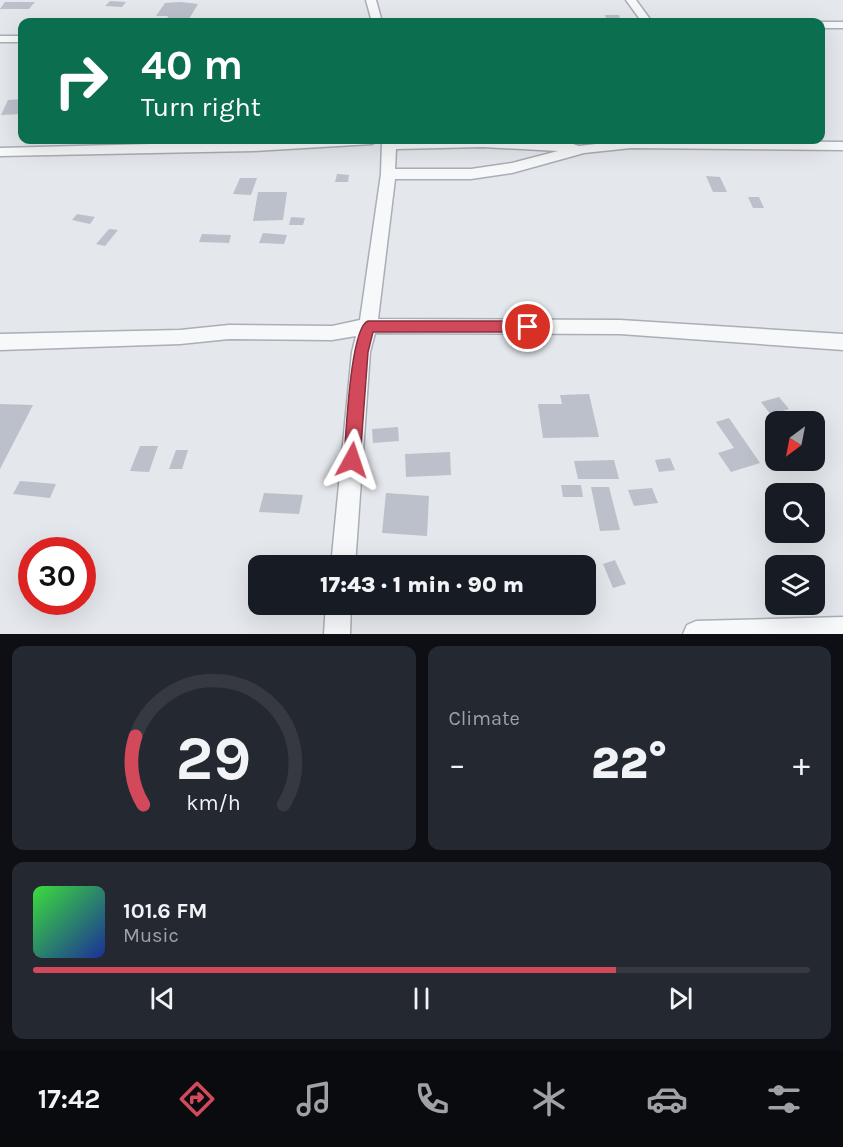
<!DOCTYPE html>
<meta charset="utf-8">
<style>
:root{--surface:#171b24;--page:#242831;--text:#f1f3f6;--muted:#9ea1a6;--line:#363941;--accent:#d1495b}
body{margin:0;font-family:Karla,sans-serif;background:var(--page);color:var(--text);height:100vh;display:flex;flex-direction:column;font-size:22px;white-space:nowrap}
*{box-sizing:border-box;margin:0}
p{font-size:20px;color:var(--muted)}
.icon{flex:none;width:33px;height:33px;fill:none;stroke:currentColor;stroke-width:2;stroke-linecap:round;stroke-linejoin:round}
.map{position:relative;height:634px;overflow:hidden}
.details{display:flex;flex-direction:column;gap:12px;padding:12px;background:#0d0f14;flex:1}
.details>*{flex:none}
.top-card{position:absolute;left:18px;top:18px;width:807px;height:126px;border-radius:12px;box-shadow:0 6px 24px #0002;background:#0b6e4f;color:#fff;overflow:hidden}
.needle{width:39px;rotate:212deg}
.tools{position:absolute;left:765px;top:411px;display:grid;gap:12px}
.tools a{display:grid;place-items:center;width:60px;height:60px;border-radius:12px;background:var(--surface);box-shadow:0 6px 24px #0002;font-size:30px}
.speed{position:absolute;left:18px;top:537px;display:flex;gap:12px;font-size:30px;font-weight:700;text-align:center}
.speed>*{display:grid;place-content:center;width:78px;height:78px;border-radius:50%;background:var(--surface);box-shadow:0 6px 24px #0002;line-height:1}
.speed .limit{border:9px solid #d22;background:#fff;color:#111}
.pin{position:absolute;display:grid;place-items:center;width:51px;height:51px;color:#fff;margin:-26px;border:3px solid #fff;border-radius:50%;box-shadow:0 2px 6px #0007}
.me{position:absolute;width:66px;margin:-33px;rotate:5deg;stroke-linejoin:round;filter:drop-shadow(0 0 4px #0008)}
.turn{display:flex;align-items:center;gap:21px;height:126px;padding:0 24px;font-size:27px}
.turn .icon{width:78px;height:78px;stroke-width:2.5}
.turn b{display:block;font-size:42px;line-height:51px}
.big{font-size:45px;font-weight:800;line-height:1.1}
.details .tile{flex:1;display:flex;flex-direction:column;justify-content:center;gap:9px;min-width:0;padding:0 21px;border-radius:12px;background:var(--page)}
.details .dial{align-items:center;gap:0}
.dial svg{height:156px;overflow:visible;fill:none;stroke:var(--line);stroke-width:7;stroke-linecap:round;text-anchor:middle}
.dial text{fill:var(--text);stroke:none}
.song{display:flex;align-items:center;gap:18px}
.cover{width:72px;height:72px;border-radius:9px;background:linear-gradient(135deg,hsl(120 70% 55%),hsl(230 70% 35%))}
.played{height:6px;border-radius:3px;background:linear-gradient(90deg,var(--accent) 75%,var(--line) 75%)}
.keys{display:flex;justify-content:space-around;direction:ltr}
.heat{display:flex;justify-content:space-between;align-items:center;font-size:33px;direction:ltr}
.details .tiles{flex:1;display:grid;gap:12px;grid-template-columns:1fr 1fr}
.tile:last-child{grid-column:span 2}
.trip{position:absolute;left:248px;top:555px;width:348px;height:60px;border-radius:12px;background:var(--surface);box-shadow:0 6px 24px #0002;font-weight:800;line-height:60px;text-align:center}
.dock{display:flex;height:96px;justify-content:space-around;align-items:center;background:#090b0e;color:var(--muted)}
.dock .icon{width:42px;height:42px}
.dock .on{color:var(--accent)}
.dock b{font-size:27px;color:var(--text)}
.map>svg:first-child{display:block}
.building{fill:#bbc0ca}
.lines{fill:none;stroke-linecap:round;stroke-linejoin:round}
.minor-casing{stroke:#a9aeb7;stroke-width:3}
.minor{fill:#f7f8fa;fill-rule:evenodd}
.route{fill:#d1495b;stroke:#882f3b;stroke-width:1.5}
</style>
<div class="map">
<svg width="843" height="634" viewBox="0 0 843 634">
<rect width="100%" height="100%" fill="#e4e7ec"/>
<path class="building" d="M110 1 126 2 122 7 105 6Z
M5 2H35L29 9H0Z
M181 2 198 4 189 19H167L168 16H156L165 3Z
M605 15H619L621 22 607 21Z
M22 99V114L1 115 8 100Z
M337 174 349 175 348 182H335Z
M706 176 720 177 727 192H713Z
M240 178H257L251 195 233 194Z
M258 192H287L283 220 253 221Z
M748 197H759L764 208H753Z
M77 214 95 217 90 224 72 220Z
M291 217 305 218 303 225H289Z
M109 229 118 230 105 246 96 244Z
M263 233 287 235 284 244 259 243Z
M202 234 231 235 229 243 199 242Z
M589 394 599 437 543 438 538 404H562L560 395Z
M779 397 789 409 771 415 761 402Z
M0 404 33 405 0 469Z
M729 418 760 463 731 472 718 453 734 448 716 422Z
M398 427 399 441 373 443 372 429Z
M140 446H158L149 472 130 471Z
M176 450H188L182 469H169Z
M450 452 451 475 406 477 405 454Z
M670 458 675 470 659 472 655 460Z
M614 460 619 479H578L574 461Z
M20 481 56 484 50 498 13 494Z
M561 485H581L583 497H563Z
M591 487H609L620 530 600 531Z
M652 488 658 503 634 506 628 490Z
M264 493 303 495 299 514 259 512Z
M386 493 429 496 427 536 382 533Z
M615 560 626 584 613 588 603 564Z"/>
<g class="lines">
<defs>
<path id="minor" d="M366 0H376L382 22H372Z
M626 0H636L652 22H642Z
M817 22H843V28H820V22Z
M0 36H22V42H0Z
M309 140H379L372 144 253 151 0 156V148Z
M382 140H495L573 144 579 146 631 140 843 142V150L631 148 584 153 512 173 471 179H395L378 319 620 320 843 334V350L620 334 375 333 370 352 355 566H331L352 352 356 336 332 340 229 339 180 344 0 350V334L180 330 229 325 332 326 360 320 381 174ZM483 147 558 151 512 163 471 169H395L396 149Z
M326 604H351L350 634H324Z
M843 617V634H683L687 625 696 621Z"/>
</defs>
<use href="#minor" class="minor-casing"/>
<use href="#minor" class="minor"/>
</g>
<path class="route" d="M368 321H528L535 327 528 332H373L368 352 360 460 358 466 352 468 346 466 344 460C346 438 350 327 368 321Z"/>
</svg>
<div class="tools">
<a><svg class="needle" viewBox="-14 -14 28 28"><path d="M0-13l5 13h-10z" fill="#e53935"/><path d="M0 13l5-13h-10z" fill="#9ea1a6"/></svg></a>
<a><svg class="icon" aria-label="search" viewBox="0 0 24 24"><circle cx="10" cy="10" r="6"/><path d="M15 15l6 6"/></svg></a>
<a><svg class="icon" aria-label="layers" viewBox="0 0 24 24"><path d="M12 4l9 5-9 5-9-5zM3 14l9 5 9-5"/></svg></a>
</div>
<div class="speed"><div class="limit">30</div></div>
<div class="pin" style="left:528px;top:327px;background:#d93025"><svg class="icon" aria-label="arrive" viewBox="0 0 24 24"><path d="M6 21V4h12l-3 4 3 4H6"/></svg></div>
<svg class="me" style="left:352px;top:460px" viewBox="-20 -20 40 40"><path d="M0-17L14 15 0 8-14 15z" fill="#d1495b" stroke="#fff" stroke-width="4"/></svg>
<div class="trip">17:43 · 1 min · 90 m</div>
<div class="top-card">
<div class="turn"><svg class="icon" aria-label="right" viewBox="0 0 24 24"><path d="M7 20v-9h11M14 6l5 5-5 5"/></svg><div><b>40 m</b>Turn right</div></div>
</div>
</div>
<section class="details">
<div class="tiles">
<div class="tile dial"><svg viewBox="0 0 100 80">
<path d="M14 69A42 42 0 1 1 86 69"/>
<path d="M14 69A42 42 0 0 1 10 34" stroke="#d1495b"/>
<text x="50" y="56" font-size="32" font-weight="700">29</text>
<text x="50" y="72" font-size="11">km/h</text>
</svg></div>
<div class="tile"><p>Climate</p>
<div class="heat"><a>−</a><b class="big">22°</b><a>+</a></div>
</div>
<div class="tile">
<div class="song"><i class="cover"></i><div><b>101.6 FM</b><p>Music</p></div></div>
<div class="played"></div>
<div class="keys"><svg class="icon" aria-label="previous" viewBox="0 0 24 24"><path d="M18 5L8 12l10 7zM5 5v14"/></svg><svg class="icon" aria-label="pause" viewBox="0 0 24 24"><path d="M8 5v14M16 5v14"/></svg><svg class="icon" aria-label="next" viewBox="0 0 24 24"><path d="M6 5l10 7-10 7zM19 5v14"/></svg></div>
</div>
</div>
</section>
<nav class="dock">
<b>17:42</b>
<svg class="icon on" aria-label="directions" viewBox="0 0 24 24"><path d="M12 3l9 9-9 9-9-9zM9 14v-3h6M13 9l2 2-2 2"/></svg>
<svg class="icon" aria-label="music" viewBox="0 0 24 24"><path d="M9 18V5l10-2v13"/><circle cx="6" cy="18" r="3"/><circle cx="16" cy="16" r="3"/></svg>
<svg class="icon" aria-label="phone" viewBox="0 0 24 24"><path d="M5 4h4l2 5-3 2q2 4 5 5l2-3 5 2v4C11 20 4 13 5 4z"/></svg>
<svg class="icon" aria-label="climate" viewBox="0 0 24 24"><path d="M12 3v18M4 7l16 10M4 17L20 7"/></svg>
<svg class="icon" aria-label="car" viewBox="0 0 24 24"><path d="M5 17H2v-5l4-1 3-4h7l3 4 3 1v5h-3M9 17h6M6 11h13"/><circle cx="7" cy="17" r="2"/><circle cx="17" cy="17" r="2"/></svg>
<svg class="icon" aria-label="filters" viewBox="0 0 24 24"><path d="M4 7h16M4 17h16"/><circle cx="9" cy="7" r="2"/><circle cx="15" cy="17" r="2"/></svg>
</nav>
